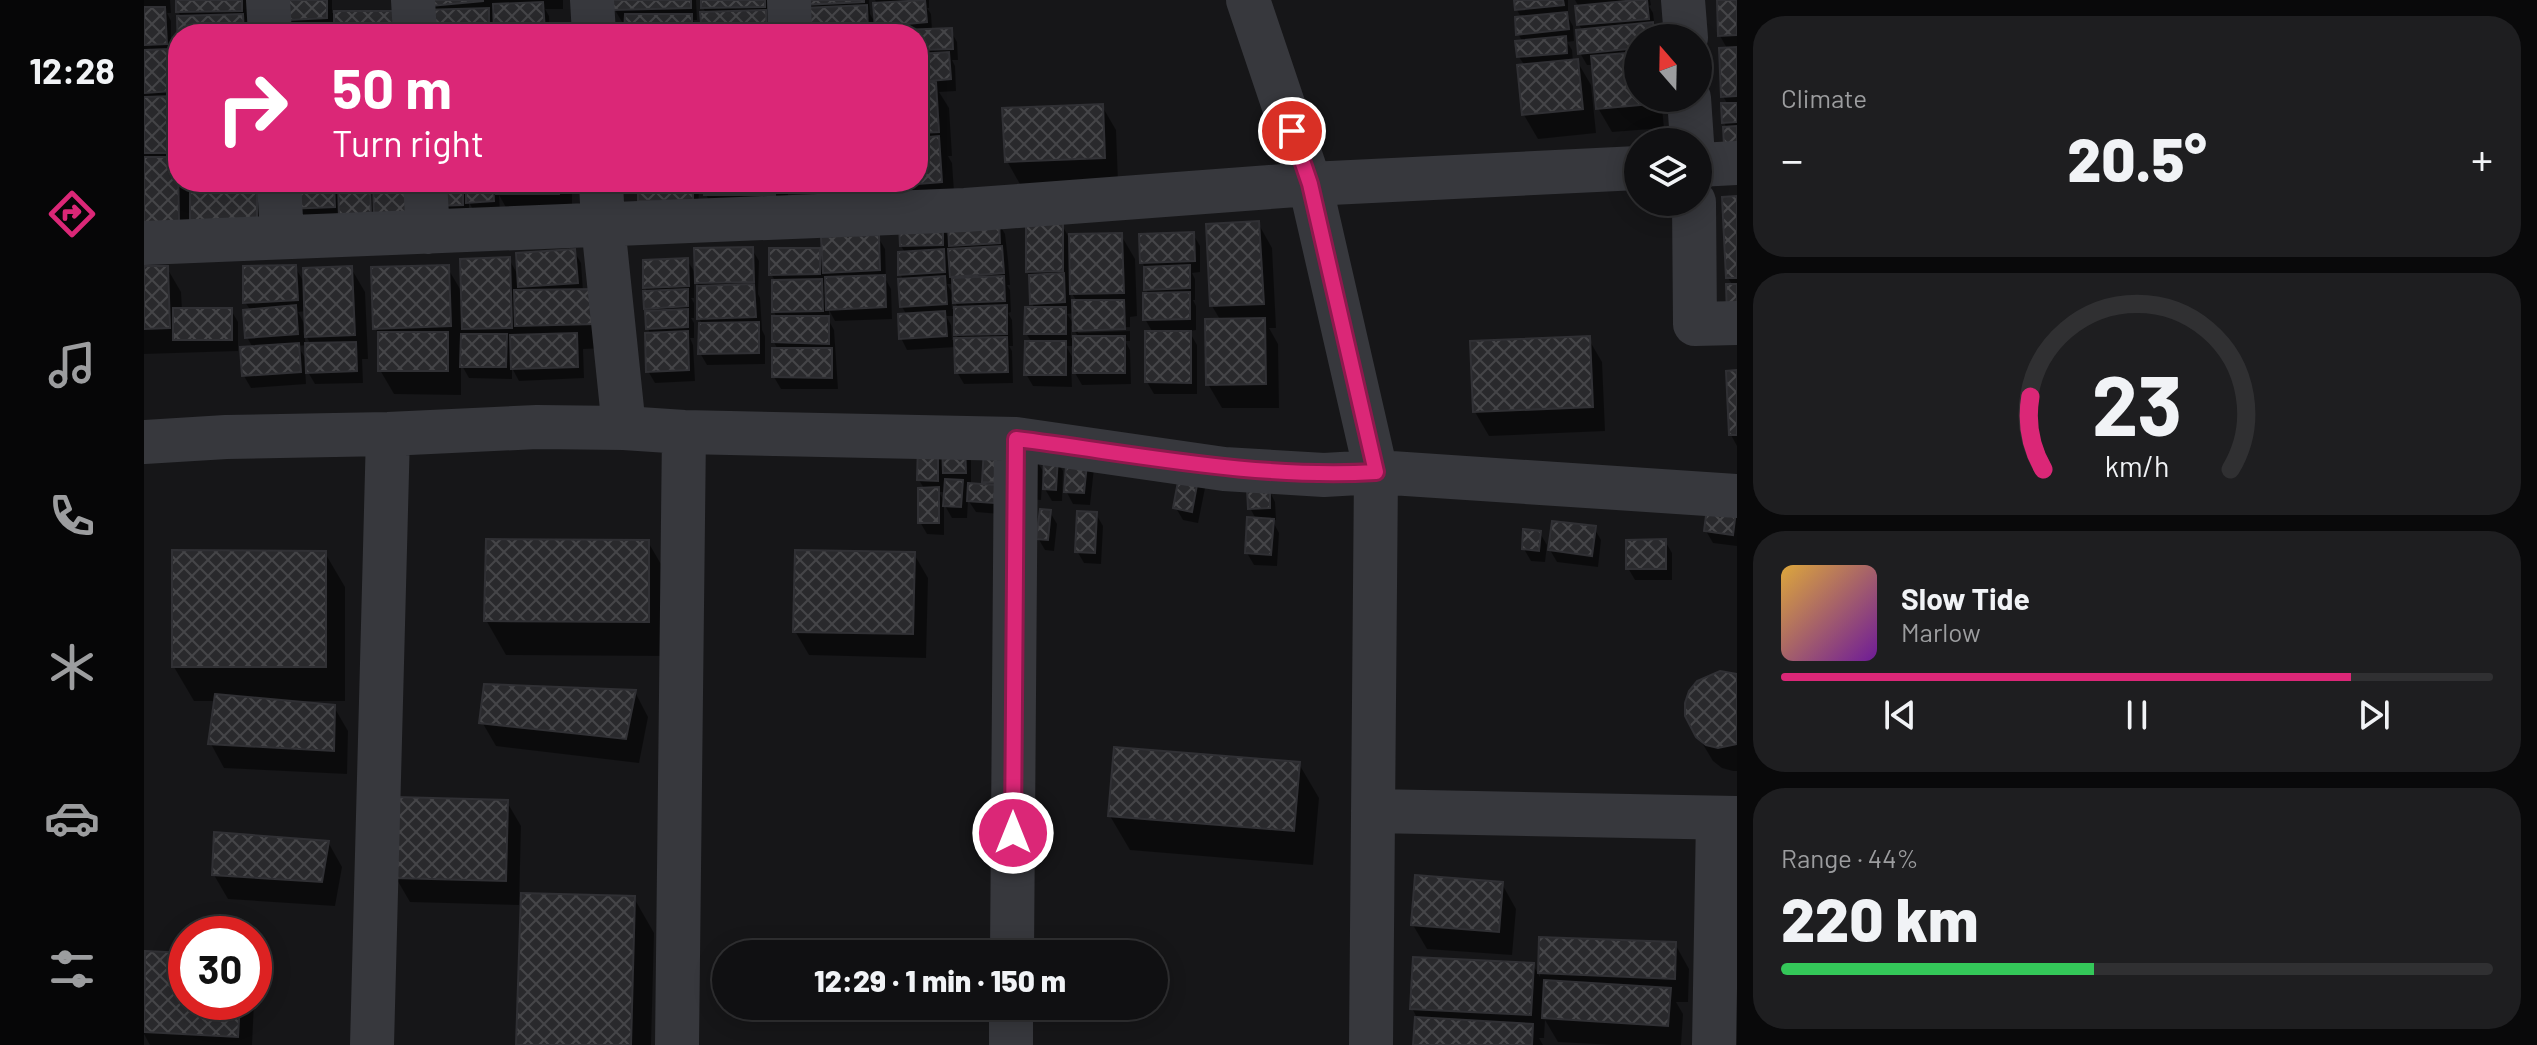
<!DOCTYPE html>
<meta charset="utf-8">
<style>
:root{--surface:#101012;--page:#1e1e20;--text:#f1f3f6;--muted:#9c9d9f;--line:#303032;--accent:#db2777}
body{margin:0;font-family:Barlow,sans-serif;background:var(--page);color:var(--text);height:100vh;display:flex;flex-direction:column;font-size:30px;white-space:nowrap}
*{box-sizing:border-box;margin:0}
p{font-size:26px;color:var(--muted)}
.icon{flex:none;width:44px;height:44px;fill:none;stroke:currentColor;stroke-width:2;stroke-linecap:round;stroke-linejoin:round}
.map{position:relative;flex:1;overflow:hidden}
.sheet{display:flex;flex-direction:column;gap:16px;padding:16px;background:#09090a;width:800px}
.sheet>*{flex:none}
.guide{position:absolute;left:24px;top:24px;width:760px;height:168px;border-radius:32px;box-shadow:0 4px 20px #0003,0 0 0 2px var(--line);background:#db2777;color:#fff;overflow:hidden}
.needle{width:52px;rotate:340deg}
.controls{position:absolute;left:1480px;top:24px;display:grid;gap:16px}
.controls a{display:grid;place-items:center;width:88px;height:88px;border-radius:50%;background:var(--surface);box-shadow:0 4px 20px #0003,0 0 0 2px var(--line);font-size:40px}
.speed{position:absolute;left:24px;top:916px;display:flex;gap:16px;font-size:40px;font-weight:700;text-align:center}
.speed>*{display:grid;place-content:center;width:104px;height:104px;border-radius:50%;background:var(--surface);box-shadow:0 4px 20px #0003,0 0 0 2px var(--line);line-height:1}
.speed .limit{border:12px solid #d22;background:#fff;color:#111}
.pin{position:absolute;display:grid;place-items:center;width:68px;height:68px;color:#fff;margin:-34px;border:4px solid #fff;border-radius:50%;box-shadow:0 2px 8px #0007}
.me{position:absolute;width:88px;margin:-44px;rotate:0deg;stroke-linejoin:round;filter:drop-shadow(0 0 6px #0008)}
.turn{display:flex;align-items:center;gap:28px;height:168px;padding:0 32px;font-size:36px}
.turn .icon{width:104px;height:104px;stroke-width:2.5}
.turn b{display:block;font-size:56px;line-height:68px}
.big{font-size:60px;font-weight:800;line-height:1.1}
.sheet .card{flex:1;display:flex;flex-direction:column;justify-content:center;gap:12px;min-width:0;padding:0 28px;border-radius:32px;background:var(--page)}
.sheet .dial{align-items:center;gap:0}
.dial svg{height:208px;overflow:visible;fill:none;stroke:var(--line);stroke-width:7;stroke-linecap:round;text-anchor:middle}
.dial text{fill:var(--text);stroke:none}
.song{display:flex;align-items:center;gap:24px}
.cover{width:96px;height:96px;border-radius:12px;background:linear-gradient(135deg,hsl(40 70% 55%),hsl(280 70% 35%))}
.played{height:8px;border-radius:4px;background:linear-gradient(90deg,var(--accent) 80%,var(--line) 80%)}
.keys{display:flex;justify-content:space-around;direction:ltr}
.heat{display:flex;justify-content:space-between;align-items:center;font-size:44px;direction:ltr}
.charge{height:12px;border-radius:6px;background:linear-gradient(90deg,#34c759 44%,var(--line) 0)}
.trip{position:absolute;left:568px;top:940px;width:456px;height:80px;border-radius:40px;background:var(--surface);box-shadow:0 4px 20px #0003,0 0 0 2px var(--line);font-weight:800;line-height:80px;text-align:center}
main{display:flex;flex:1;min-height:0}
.tab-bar{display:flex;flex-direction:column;width:144px;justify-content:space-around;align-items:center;background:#060607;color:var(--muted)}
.tab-bar .icon{width:56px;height:56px}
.tab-bar .selected{color:var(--accent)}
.tab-bar b{font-size:36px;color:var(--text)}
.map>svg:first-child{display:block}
.shadow{fill:#0007;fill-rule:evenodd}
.building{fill:url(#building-cross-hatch);stroke:#303034;stroke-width:2}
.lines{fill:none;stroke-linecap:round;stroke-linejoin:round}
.minor{stroke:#37383d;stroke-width:44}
.route-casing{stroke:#8e194d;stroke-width:20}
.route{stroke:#db2777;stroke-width:14}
</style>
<main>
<nav class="tab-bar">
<b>12:28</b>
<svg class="icon selected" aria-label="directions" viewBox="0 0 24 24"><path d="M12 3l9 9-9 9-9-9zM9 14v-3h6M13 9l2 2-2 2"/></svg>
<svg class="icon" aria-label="music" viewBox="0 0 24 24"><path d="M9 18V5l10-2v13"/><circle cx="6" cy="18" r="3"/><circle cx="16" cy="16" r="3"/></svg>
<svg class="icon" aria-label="phone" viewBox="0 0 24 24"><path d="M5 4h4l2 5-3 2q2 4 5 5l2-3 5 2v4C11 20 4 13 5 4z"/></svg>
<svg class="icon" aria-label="climate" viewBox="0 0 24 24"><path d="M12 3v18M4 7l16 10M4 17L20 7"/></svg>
<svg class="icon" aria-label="car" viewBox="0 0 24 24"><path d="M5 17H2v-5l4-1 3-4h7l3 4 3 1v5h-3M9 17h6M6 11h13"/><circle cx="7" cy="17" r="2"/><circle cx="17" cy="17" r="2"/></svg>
<svg class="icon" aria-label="filters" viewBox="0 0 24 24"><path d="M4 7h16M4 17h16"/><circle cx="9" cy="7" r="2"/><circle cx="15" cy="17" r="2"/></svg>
</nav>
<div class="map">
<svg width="1593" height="1045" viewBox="0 0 1593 1045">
<defs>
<pattern id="building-cross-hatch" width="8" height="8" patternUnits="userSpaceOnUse" patternTransform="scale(2)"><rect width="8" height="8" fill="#29292c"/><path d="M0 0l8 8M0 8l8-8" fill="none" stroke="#454548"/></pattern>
</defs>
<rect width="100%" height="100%" fill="#161618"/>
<path class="shadow" d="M0 0H26L27 13H23L27 21V56L31 63 34 103H32L34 107V182H126V244L0 246Z
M34 0H104V23H102L108 34H35L38 18 34 12Z
M126 0H188V13H267L192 34V29L184 30 186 34H130Z
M277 0H419V9H401L405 16 406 34H353L350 29V34H280Z
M471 0H552L553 20H549L554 28V34H482L483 22H478L471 10Z
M559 0H627L628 34H560L562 13 559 8Z
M661 0H725L726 14 733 26 734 5 731 0H785V8H783L787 14 788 30H806L813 42 814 60H808L811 66 812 91 795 92 805 108 808 156H804L808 163 811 206 681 215 667 191V182H774V34H734L736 33 729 19V34H664Z
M1372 0H1424V17L1429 26 1430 41 1423 42 1428 50 1429 62 1433 61 1447 85 1452 133 1394 139 1380 115 1381 66 1375 57 1379 42 1374 34 1378 19 1373 10Z
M1431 0H1506L1507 5 1505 6 1509 13 1511 29 1515 38H1494V98H1517L1520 128 1468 132 1454 108 1450 65H1443L1436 53 1439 31 1435 25V7Z
M1577 0H1593V156L1580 122 1584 105 1579 96 1584 50 1576 36Z
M958 106 972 130 974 182 877 186 863 161Z
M142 182H270L271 231 157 232Z
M290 182H428V217L368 218 355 195 356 213 331 214 325 202V217L298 218Z
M496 182H551L555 188 554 212H503L496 200Z
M562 182H644V219H576L562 195Z
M1593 198V329L1589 286 1584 278Z
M854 222 861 234 864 260 866 285H863L866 290 867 312 864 313 868 320 869 346H865L868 351 869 383 820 384 813 372 812 347 763 350 757 338 763 315 758 307 756 281H760L756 274 762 254 757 246 798 225 806 240ZM803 284H810L811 297ZM807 296 815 309H808ZM802 316H812V334L815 340H808L807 325Z
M1114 223 1128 248 1132 328H1125L1134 344 1135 408H1078L1064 384 1077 321 1068 306Z
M918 225 924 236 977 235 991 259 993 316 986 317V327L934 329V333L986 331V341H981L986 350 987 384 938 385 927 366 928 387 889 386 882 374 888 343 882 333 891 309 888 303 884 271ZM926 290 933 302H927ZM930 313 931 326 923 314ZM927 325 935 338H927ZM922 346H931V362Z
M1049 234 1056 246V272L1048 273 1051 279V300H1049L1052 306V330L1045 331 1053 345V394H1010L1003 382 1009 333 1001 319 1005 295 1002 289V269L998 262Z
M734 237 741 249 742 280 747 289 748 319 691 321 685 310V321L690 330 694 389H637L630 377 634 350 630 342 633 318 630 312 632 282 627 274 674 250 680 260Z
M608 249 615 261 614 294 616 298 618 330 621 336V364L563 365 556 353 559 325 555 319V286L550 277V298H547L550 303V318H547L550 323V338H546L549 345 551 381 511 383 504 371 507 335 504 329 505 313 502 308 504 293 501 288 543 260 553 276Z
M430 251 437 263 439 291 465 348 439 349 440 378 375 381 368 368V379L325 378 317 364V395L250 394 236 370V336L231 328 303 267 319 294 365 259 375 277Z
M151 267 161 284 207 268 221 292 224 359H218L219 383 171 384 161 367 162 384 107 388 100 376 109 348 103 337 107 311 101 302ZM162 311V327L154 312ZM159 330 167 345 164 363 154 346 162 345Z
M0 268H23L37 292 38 310H87L94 322V351L0 354Z
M1444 338 1458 362 1461 431 1345 436 1331 412Z
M1593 372V446L1587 435Z
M776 447 827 457V486H843L840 482 865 463 856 514 832 512 824 500 823 518H808L800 504V535L783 534 776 522 781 490 775 480ZM795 492H802L801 503Z
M925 454 950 468 946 505 929 504 921 489Z
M912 459 919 471 918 501H908L898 484 897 500 884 499 892 460 902 476Z
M1037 473 1061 488 1054 523 1039 520 1032 508Z
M1125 490 1131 502 1132 520H1128L1135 533 1133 566 1110 565 1103 553 1112 519 1106 508Z
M1564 510 1593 517V546L1569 543 1562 531Z
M906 512 913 524 910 551 901 550 894 538Z
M952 514 959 526 957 564 940 563 933 551Z
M1450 528 1457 540 1454 567 1413 562 1406 550Z
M1396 533 1403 545 1401 562 1387 561 1380 549Z
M1521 541 1528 553V580H1491L1484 568Z
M504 542 524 576 523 656 362 655 342 620Z
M181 553 201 587V701H161V704L190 707 204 731 203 774 80 768 67 744 72 701H50L30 667Z
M770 554 784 578 782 658 665 655 651 631Z
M1593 677V771H1589L1578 768 1569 761 1554 736Z
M491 692 504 717 495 763 352 746 338 722Z
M1155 764 1175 798 1169 865 986 850 966 816Z
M363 802 377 826 375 905 266 902 252 878Z
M184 842 198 867 191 906 84 899 70 875Z
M1358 884 1372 909 1368 955 1283 949 1269 925Z
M490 898 510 933 507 1045H374Z
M1397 940 1531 944 1545 969 1544 1002H1532L1539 1014 1537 1045H1470L1414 1042 1401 1020 1400 1038H1395L1399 1045H1271L1274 1020 1268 1008 1389 965 1396 977Z
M3 953 42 955V1002H110V979L111 981 108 1045H6L0 1034Z"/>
<path class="building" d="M32 0H98V11L32 12Z
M124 0H183V18L125 21Z
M275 0H339V1L276 7Z
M469 0H547V8L469 10Z
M557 0H621V7L557 8Z
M659 0H720V2L659 5Z
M781 0 783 22 731 27 729 3Z
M1370 0H1419L1420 5 1371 10Z
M1492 0H1503L1505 19 1433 25 1431 6Z
M1573 0H1593V35L1574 36Z
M399 2 401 31 350 33 349 4Z
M723 5 724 31 661 33 660 8Z
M0 7H21L23 44 0 45Z
M345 8V34H278V10Z
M622 10 623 34H558L556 12Z
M190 11H268V34H190Z
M1423 12 1425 29 1372 35 1371 17Z
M99 14 100 34H34V55L33 16Z
M481 14H548V34H480Z
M1509 22 1511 38H1494V48L1434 54 1432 30Z
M182 23 183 34H128V27Z
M808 28 809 49 774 50V34H732L731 31Z
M1422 36 1423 53 1373 57 1371 41Z
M1593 47V96L1577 97 1575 48Z
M25 49 28 91 0 93V50Z
M805 52 807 79 774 82V54Z
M1494 52V98H1506L1507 104 1452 109 1447 56Z
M1434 59 1439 109 1378 115 1373 65Z
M792 82 795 132 774 133V83Z
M30 96 31 153H0V97Z
M1577 103H1593V122L1578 123Z
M959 104 961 158 861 162 858 108Z
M1593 126V145H1580L1579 127Z
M795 136 798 182 735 187 734 182H774V138Z
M0 157H34L35 222H0Z
M46 182H113V220H46Z
M140 182H190L191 207 141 209Z
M194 182H226L227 217 195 219Z
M229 182H264L265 220 230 221Z
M288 182H319V205L289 206Z
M322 182H349L350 201 322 203Z
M352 182H415V194H352Z
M494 182H549V200L494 201Z
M560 182H631V195H560Z
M665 182H729V187L665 191Z
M1593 196V278H1582L1578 197Z
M855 220 856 243 805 246 804 223Z
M1115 221 1120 304 1066 306 1062 224Z
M799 223V245L756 246 755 224Z
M919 223V271L882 272V224Z
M1050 232 1051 261 996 263 995 234Z
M978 233 980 293 926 294 925 234Z
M735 235 736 270 679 273 677 237Z
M858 246 860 273 806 277 804 249Z
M609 247 610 282 551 283 550 248Z
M625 248H676V274L625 275Z
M431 249 434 283 374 287 372 253Z
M800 249 801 272 754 275V252Z
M366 257 368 328 318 329 316 259Z
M544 258 545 286 499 288V260Z
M152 265 154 300 99 303V266Z
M305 265 307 326 229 329 227 267Z
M1046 265V288L1000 290V267Z
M0 266H24L26 328 0 329Z
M208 266 211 335 161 337 159 268Z
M920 273 921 302 886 304 885 275Z
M741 275 742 307 682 310 681 277Z
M801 276 803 304 756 307 754 279Z
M860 276 861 301 809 303 808 278Z
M678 279 679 311 628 312V280Z
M610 284 612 317 553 319V286Z
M1582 284H1593V317H1583Z
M452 289V324L371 326 370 290Z
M544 289V306L500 309 499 291Z
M1046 292V319L999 320V293Z
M928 300H980L981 329 929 331Z
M152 305 154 334 101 338 99 310Z
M863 305V334L810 335V307Z
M881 307H922V334H880Z
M29 308H88V340H29Z
M544 309V327L502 329 501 311Z
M801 311 803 336 755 339 754 314Z
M628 316H685V344L628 342Z
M1121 318 1122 384 1062 385 1061 319Z
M615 322V353L554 354 555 323Z
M544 331 545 370 502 372 501 333Z
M1001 331H1047V383L1001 382Z
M234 332H304V371H234Z
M433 333 434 367 367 369 366 335Z
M317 334H363L362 367H316Z
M929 336H981V373H929Z
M1446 336 1449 407 1329 412 1326 341Z
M863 337 864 372 811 373 810 338Z
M881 341H922V375H880Z
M212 342 213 371 162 373 161 343Z
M155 343 157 372 98 376 96 347Z
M628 348H688V378L628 377Z
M1593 370V435H1585L1582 371Z
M798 443H821L822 473H799Z
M774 445 794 446V481L773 480Z
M840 448 860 449 857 483 838 482Z
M923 452 944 454 940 493 920 492Z
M900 456 914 457 912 490 899 489Z
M1036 471 1055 474 1048 512 1029 508Z
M801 479 819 480 817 507 799 506Z
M824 483 851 485 850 503 823 501Z
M795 487V523H774V488Z
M1126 488V508L1104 509 1103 489Z
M1563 508 1592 511 1589 535 1560 531Z
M896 509 907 510 904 540 892 539Z
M933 511 953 512 951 553 931 552Z
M1103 517 1130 519 1127 555 1101 553Z
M1408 521 1452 526 1448 556 1404 550Z
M1379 529 1397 531 1395 551 1378 549Z
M342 539 505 540V622L340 621Z
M1522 539V569H1482V540Z
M28 550 182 551V667H28Z
M651 550 771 552 769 634 649 632Z
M1576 671 1593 674V744L1574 748 1562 745 1552 737 1541 716V703L1545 691 1553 681Z
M340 684 492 690 482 739 335 723Z
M71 694 191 705 190 751 64 744Z
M970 747 1156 762 1150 831 964 816Z
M252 797 364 800 362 881 250 878Z
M70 832 185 841 178 882 68 875Z
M1271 875 1359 882 1355 932 1267 925Z
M377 893 491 896 487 1045H372Z
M1395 937 1532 942 1531 979 1394 973Z
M1 951 42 953V1002H96L94 1037 0 1032Z
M1269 957 1390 963 1387 1015 1266 1009Z
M1400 980 1527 988 1524 1026 1398 1018Z
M1271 1017 1389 1024 1388 1045H1269Z"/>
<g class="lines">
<path class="minor" d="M124 0 126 34
M269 0 271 34
M448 0 450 34
M645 0 646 34
M1104 0 1166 184 1232 472 1227 1045
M1539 0 1542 38
M1545 98 1548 142
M1554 165 1593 163
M135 182 138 237
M281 182 284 232
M457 182 459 225 480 428
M1550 202 1551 324 1593 323
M0 243 821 210 1166 184 1494 168
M0 442 82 437 244 434 393 427 480 428 540 432 872 439 1080 469 1180 475 1232 472 1593 496
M1229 811 1593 818
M868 954 872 439
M228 1045 244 434
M533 1045 540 432
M867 1045V1006
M1570 1045 1574 818"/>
</g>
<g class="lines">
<defs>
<path id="route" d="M869 833 872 439C992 454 1110 479 1232 472L1166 184 1148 131"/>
</defs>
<use href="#route" class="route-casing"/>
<use href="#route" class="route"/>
</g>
</svg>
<div class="controls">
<a><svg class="needle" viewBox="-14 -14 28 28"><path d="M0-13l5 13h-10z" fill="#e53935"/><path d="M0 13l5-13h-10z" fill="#9c9d9f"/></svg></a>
<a><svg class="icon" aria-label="layers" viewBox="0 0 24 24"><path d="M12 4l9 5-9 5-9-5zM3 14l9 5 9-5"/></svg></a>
</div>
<div class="speed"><div class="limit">30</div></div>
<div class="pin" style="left:1148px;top:131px;background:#d93025"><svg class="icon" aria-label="arrive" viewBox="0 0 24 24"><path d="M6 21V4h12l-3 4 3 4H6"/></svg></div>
<svg class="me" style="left:869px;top:833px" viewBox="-20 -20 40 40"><circle r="17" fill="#db2777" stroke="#fff" stroke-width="3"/><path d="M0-11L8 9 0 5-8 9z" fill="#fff"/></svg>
<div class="trip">12:29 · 1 min · 150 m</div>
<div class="guide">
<div class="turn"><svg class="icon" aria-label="right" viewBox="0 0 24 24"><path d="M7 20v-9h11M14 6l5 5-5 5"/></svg><div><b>50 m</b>Turn right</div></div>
</div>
</div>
<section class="sheet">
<div class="card"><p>Climate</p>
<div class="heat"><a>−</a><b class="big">20.5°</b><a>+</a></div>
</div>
<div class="card dial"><svg viewBox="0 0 100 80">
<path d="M14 69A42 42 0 1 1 86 69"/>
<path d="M14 69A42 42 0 0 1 9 41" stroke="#db2777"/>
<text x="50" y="56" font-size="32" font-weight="700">23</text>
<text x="50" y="72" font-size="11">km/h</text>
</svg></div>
<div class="card">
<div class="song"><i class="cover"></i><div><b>Slow Tide</b><p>Marlow</p></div></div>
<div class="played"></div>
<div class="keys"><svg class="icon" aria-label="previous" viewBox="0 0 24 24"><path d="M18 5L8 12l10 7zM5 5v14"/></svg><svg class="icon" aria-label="pause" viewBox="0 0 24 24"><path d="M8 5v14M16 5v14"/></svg><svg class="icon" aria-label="next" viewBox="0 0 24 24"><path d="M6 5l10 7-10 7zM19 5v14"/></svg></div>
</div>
<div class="card"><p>Range · 44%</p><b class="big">220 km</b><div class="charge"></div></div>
</section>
</main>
